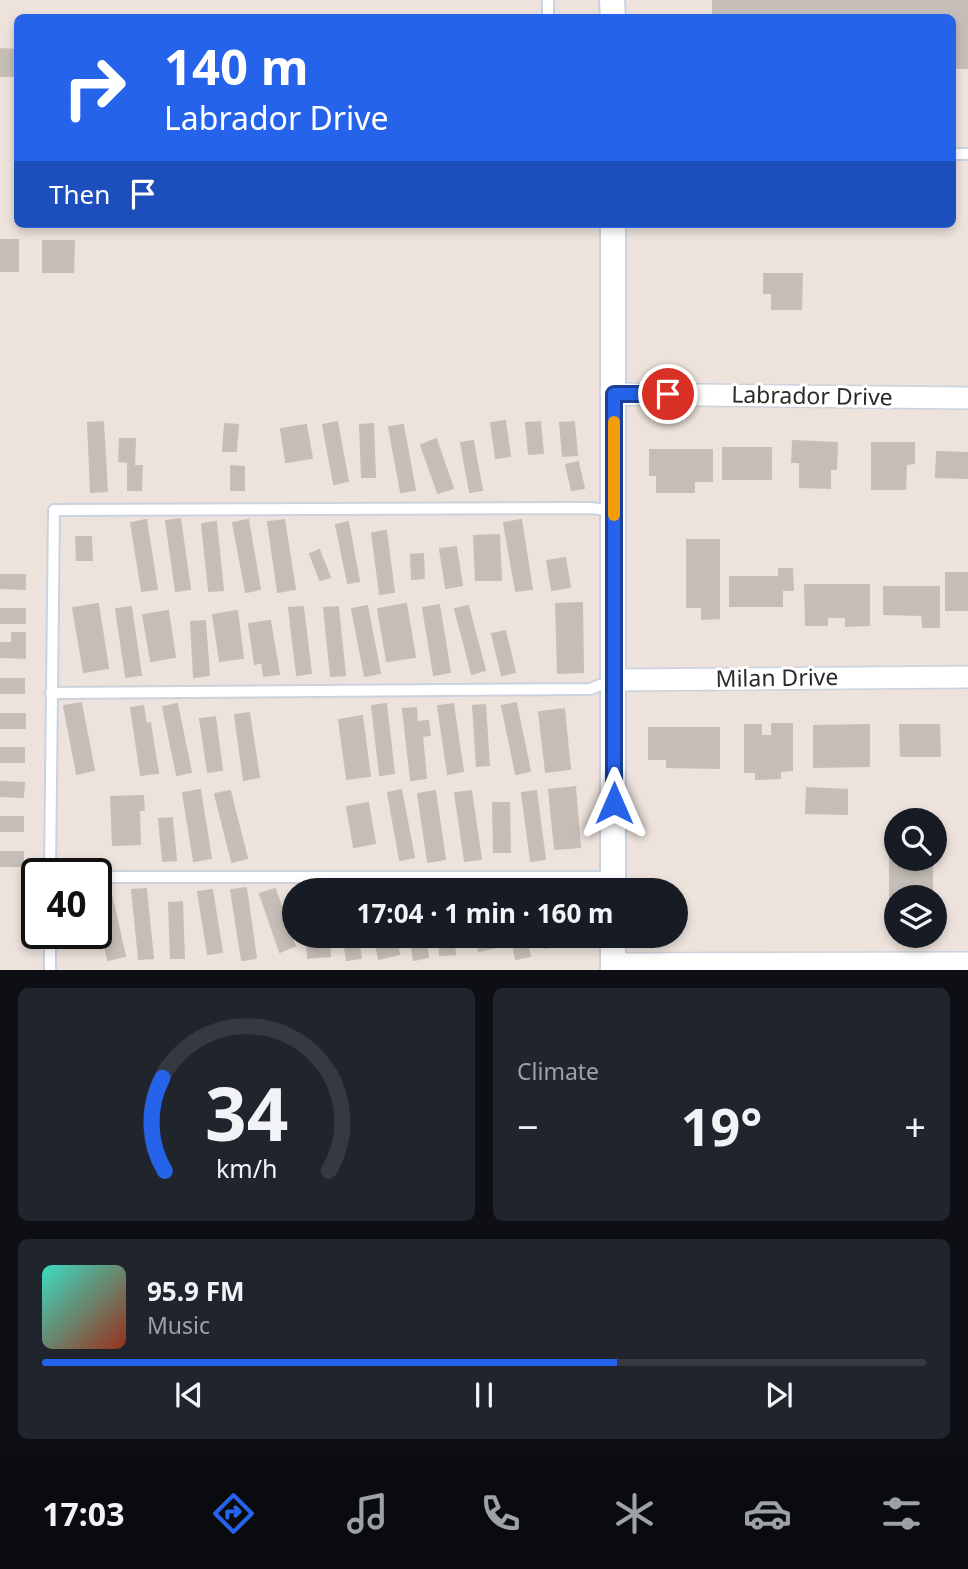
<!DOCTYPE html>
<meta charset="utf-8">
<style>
:root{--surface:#171b24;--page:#20242c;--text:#f1f3f6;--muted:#9ea1a6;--line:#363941;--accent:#2563eb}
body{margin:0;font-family:"Noto Sans",sans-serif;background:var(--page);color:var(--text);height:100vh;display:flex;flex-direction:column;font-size:26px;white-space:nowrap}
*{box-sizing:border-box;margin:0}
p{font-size:23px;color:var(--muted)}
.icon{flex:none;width:38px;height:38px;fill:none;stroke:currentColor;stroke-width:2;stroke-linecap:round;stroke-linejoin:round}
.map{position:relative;height:970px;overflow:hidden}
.sheet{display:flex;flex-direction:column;gap:18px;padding:18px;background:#0d0f14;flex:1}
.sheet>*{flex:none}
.hud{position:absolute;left:14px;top:14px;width:942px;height:214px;border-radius:10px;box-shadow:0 4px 10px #0003;background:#2563eb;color:#fff;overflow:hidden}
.tools{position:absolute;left:884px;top:808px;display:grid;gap:14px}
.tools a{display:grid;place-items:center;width:63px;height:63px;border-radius:50%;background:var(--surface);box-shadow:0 4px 10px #0003;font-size:35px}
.speed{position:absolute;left:21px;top:858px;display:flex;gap:14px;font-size:35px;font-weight:700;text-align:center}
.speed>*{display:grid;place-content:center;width:91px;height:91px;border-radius:50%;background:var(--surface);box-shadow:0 4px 10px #0003;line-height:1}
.speed .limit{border:4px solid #111;border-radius:10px;background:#fff;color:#111}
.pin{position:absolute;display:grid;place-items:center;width:60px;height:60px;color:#fff;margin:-30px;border:4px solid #fff;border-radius:50%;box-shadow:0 2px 7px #0007}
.me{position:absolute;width:77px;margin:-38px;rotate:0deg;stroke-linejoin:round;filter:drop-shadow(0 0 5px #0008)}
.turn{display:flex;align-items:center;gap:24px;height:147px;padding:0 35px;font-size:32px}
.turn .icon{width:91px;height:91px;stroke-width:2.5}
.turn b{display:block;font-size:49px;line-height:60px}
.then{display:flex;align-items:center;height:66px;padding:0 35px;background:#0003;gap:14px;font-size:26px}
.big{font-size:52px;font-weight:700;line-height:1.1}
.sheet .card{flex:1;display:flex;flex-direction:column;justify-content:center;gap:10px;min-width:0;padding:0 24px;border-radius:10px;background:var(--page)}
.sheet .dial{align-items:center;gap:0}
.dial svg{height:182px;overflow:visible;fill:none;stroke:var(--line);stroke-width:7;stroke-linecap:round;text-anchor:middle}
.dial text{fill:var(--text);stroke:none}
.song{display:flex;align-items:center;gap:21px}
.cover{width:84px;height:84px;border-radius:10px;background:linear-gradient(135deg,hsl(170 70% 55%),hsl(10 70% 35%))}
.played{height:7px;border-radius:4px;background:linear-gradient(90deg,var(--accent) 65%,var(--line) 65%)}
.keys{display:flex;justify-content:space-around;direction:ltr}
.heat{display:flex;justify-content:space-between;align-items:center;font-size:38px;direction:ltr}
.sheet .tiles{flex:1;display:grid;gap:18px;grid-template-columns:1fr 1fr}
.card:last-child{grid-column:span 2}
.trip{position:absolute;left:282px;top:878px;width:406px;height:70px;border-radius:35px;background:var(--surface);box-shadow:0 4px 10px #0003;font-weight:700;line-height:70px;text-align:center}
.tabs{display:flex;height:112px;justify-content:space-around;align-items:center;background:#090b0e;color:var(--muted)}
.tabs .icon{width:49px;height:49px}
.tabs .on{color:var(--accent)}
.tabs b{font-size:32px;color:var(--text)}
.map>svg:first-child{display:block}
.building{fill:#c5beb8;stroke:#c8beb6;stroke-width:2}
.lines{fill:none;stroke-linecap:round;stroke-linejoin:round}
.service-casing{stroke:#cad2dd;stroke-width:14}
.minor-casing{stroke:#cad2dd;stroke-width:24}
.tertiary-casing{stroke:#cad2dd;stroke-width:28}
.service{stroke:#fff;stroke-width:10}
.minor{stroke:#fff;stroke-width:21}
.tertiary{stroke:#fff;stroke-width:24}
.route-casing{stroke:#184099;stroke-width:18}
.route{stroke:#2563eb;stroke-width:12}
.slow{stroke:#f59e0b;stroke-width:12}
.labels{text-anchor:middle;stroke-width:6;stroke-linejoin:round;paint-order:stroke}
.street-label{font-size:23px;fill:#2b2b2b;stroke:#fff}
</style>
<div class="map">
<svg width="968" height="971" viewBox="0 0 968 971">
<rect width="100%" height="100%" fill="#ede2dc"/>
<path class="building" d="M713 0H968V68H952V18H713Z
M0 49 18 50V76H0Z
M0 240H18V271H0Z
M43 241H74L73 272H43Z
M764 274H802L801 309H772V293H764Z
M505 421 510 456 496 458 491 423Z
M103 422 107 491 91 492 88 423Z
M337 422 348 481 334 484 323 425Z
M540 422 543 453 529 454 526 423Z
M574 422 577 455 563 456 560 423Z
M225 424 238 425 236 451H223Z
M373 424 375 477H362L360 425Z
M306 425 312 458 286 462 281 429Z
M403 425 415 490 401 492 389 427Z
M120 439H135L134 466H142L141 490H128V462L119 461Z
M436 439 453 488 438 493 421 445Z
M473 441 482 490 470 492 461 443Z
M793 441 837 443 836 469H830V488L800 487V462H792Z
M872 443H914V463L906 464 905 489H872Z
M723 448H771V479H723Z
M650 450H712V481H694V492H657V475H650Z
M937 452 968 453V478L936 477Z
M578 462 584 488 572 490 566 465Z
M231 466 244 467V490H231Z
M180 519 190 589 176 591 166 521Z
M146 520 157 589 142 591 131 523Z
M248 520 260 589 246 592 233 523Z
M284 520 295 589 278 592 268 522Z
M521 520 532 589 516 591 504 523Z
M216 522 223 590 209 591 202 524Z
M348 522 359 581 348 583 336 525Z
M386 531 394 592 380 594 372 533Z
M499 535 501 580H476L474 536Z
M76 537H91L92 560H77Z
M687 540H719V618L702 619V607H687Z
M456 547 462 585 446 588 440 549Z
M319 550 330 577 320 580 310 554Z
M423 554 424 578 412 579 411 555Z
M565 558 570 587 552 590 547 561Z
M779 569H792L793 590H782V606H730V577H779Z
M946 573H968V610H946Z
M0 575H25V589L0 588Z
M805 585H869V625L846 626V617H827V625H806Z
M884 587H939V627H923L922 615 884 614Z
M582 603 583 672 558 673 556 604Z
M98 604 108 668 84 672 73 608Z
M406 604 415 657 387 661 378 609Z
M439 605 450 672 434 675 423 608Z
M367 606 380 673 365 676 352 609Z
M468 606 485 670 472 674 455 609Z
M131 607 141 675 126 677 116 609Z
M303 607 311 673 297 675 289 608Z
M338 607 345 675 331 676 324 608Z
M0 609H25V623H0Z
M168 611 175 657 151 661 143 615Z
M237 611 243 658 220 661 213 615Z
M205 621 209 675 194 677 191 622Z
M270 621 279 674 264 676 262 662 255 664 249 624Z
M505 631 515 672 502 675 492 634Z
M12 633H25V658L0 657V643H12Z
M0 679H24V693H0Z
M81 703 94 770 77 774 64 706Z
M516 703 530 771 516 774 502 706Z
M177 704 191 772 177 775 163 707Z
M386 704 394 773 380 775 372 706Z
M453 704 463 771 448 774 438 706Z
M485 705 489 765 477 766 473 706Z
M143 706 146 724 150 723 158 773 141 775 131 708Z
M416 708 417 722 428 721 430 735 422 736 426 778 411 780 403 709Z
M564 709 570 769 546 772 539 712Z
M249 713 259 777 244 780 235 715Z
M0 714H25V728H0Z
M362 716 370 776 347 779 339 720Z
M215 717 222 770 208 772 200 719Z
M772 724H792V770L780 771V778L756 779V772H745V725H761V736H772Z
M869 725V766L814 767V726Z
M900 725H939L940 756H901Z
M649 728H719V768L667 767V759H649Z
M0 748H24V762H0Z
M0 782 24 783 23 797 0 796Z
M575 787 580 847 555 849 549 790Z
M807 788 847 790V814L806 813Z
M200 790 211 858 194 861 183 793Z
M401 790 414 857 400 860 388 793Z
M230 791 247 858 232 862 215 794Z
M435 791 445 859 428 862 418 794Z
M471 791 481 859 465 861 455 793Z
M536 791 545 859 531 861 522 793Z
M143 796 144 810H139L140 844 113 845 111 797Z
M368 803 375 843 354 847 347 807Z
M493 803H509L510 852H494Z
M0 817H23V831H0Z
M172 818 176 860 163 861 159 819Z
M890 847H896V859H932V898H896V909H890Z
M0 852H23V866H0Z
M246 888 256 958 242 960 231 890Z
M110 889 125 956 108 960 96 908V892Z
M146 889 153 958 139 959 132 890Z
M275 889 295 946 280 952 260 894Z
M212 890 222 952 208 954 198 892Z
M182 902 184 958H171L169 903Z
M71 933H84L85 947 72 948Z
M307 936H329L330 956 308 958Z
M343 936H357L361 958 347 960Z
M374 936H395L399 954 379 959Z
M410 936H425L428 957 414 960Z
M439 936H453L455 954 440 955Z
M476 936H500L502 946 479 951Z
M511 936H525L530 956 516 959Z
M542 936H566L568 943 544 948Z"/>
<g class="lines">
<defs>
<path id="service" d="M548 18V0
M952 154H968
M51 693 590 689 613 680
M50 873 54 510 591 508 614 511
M96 877H613
M50 971V933"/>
<path id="minor" d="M614 394 968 398
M614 680 968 677
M613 964 968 963"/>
<path id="tertiary" d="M612 0 613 18
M613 891V224
M613 971V936"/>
</defs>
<use href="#service" class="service-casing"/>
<use href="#minor" class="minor-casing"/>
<use href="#tertiary" class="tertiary-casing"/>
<use href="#service" class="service"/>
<use href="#minor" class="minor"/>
<use href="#tertiary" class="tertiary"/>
</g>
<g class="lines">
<defs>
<path id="route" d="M614 803V394H668"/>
</defs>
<use href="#route" class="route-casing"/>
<use href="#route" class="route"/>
<path class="slow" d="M614 422V515"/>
</g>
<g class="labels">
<g class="street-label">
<text transform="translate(812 396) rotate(1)" y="8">Labrador Drive</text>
<text transform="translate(777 678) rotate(-1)" y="8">Milan Drive</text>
</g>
</g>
</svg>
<div class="tools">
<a><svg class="icon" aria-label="search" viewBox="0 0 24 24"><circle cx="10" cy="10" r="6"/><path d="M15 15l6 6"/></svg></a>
<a><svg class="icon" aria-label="layers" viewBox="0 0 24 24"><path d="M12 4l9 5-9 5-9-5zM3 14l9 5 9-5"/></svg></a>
</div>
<div class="speed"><div class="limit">40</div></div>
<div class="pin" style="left:668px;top:394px;background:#d93025"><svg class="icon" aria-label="arrive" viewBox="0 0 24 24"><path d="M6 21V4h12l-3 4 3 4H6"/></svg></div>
<svg class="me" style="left:614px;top:803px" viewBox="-20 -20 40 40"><path d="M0-17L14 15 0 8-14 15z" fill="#2563eb" stroke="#fff" stroke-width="4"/></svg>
<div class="trip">17:04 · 1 min · 160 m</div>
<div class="hud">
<div class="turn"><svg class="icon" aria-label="right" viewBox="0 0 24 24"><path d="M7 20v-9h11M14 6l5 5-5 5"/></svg><div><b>140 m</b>Labrador Drive</div></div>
<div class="then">Then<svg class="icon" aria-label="arrive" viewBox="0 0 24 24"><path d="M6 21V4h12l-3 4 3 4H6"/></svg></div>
</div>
</div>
<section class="sheet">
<div class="tiles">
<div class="card dial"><svg viewBox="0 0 100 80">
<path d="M14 69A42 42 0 1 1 86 69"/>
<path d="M14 69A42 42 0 0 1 13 28" stroke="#2563eb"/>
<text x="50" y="56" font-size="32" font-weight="700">34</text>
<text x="50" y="72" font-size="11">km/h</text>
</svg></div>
<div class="card"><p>Climate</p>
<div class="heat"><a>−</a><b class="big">19°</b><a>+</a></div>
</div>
<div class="card">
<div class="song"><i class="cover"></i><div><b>95.9 FM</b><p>Music</p></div></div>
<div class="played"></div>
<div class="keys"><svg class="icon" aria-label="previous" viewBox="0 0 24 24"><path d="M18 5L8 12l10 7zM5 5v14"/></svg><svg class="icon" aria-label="pause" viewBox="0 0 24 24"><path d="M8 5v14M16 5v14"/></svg><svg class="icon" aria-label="next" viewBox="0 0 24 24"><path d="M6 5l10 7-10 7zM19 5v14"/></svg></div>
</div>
</div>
</section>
<nav class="tabs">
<b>17:03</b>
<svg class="icon on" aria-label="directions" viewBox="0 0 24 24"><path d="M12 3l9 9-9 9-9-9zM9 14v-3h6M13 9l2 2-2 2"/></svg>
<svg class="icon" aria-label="music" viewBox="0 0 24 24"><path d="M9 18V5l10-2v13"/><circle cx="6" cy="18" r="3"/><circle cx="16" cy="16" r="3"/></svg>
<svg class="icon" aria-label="phone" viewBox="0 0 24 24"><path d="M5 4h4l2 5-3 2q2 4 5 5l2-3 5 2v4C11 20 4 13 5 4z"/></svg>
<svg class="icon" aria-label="climate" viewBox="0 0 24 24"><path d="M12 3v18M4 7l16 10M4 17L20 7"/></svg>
<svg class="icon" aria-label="car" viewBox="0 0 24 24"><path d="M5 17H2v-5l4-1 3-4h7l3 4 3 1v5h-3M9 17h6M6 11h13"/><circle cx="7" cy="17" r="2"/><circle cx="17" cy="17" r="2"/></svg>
<svg class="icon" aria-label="filters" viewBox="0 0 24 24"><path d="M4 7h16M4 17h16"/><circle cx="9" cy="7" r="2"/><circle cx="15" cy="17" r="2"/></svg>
</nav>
